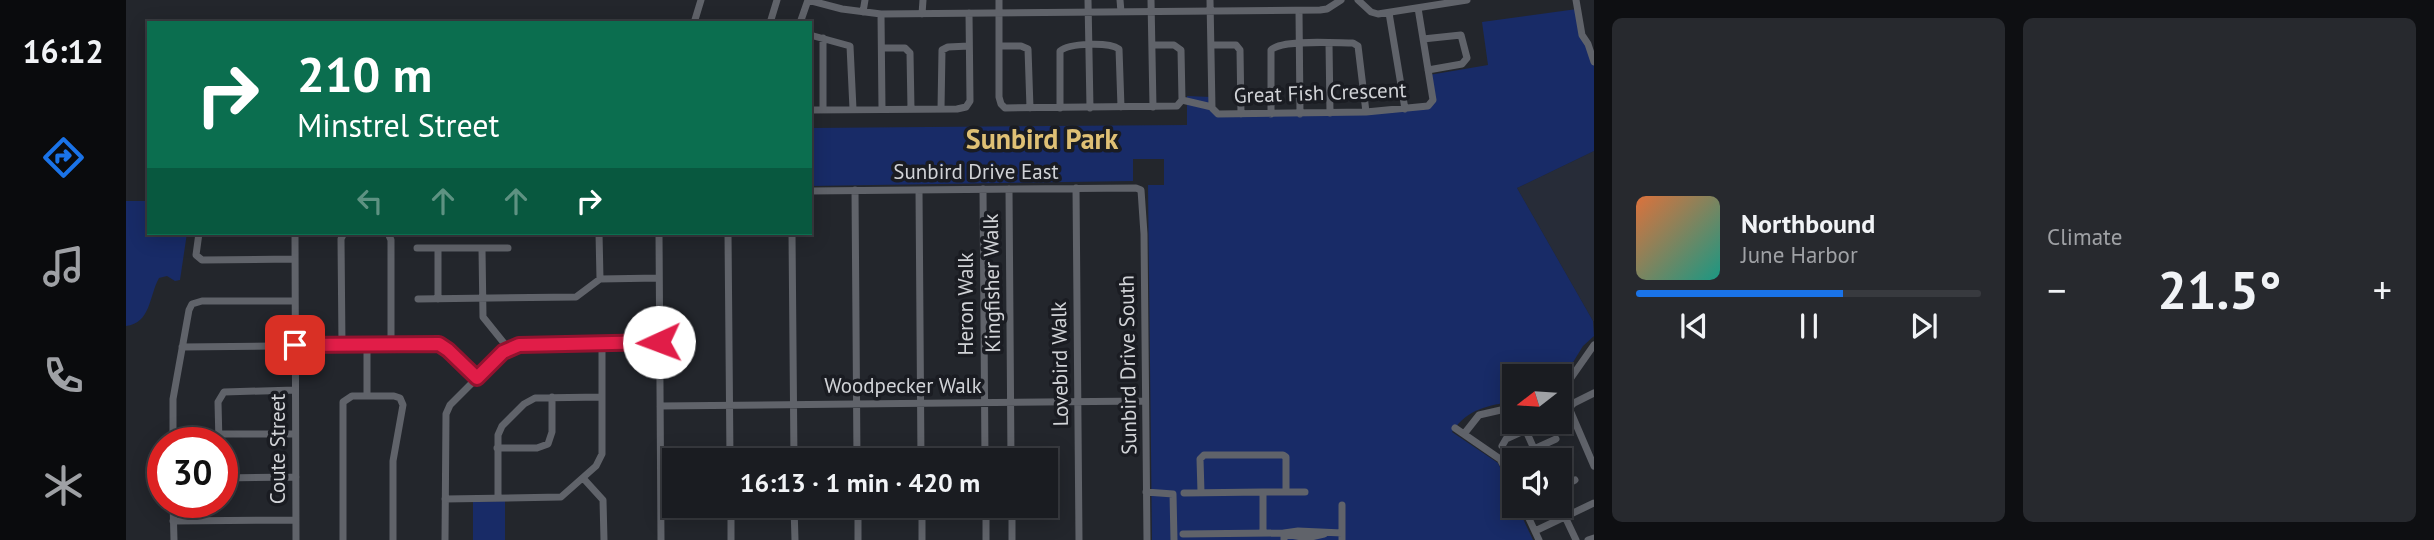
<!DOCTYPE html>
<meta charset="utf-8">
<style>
:root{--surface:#1a1c21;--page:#27292e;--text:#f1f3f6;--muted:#9fa1a5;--line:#383a3f;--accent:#1a73e8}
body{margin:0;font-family:"PT Sans",sans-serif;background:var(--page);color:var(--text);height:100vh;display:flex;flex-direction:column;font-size:26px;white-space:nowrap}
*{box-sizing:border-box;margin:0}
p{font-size:23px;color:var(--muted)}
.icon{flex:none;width:38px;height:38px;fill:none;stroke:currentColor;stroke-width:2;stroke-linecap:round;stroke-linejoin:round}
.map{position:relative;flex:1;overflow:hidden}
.drawer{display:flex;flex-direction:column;gap:18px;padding:18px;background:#0e0f12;width:840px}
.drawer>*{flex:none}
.hud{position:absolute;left:21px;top:21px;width:665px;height:214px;border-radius:0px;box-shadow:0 4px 18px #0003,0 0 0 2px var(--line);background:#0b6e4f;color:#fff;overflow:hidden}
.needle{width:46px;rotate:253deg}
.fabs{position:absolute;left:1376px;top:364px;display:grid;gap:14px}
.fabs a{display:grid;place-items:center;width:70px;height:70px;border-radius:0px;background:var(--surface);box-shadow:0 4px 18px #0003,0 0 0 2px var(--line);font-size:35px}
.speed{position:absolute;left:21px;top:427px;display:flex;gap:14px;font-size:35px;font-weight:700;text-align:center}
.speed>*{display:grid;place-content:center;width:91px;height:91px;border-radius:50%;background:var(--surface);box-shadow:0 4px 18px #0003,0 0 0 2px var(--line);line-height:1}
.speed .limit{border:10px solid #d22;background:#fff;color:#111}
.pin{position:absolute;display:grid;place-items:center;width:60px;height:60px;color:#fff;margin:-30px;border-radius:14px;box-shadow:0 4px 10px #0006}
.me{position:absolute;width:77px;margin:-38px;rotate:268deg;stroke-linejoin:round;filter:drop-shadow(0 0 5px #0008)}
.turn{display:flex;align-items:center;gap:24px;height:147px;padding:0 35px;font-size:32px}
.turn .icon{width:91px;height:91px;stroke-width:2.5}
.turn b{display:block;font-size:49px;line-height:60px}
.lanes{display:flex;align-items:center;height:66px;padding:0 35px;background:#0003;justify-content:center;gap:35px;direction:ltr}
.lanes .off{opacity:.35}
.big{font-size:52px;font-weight:800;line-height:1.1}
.drawer .tile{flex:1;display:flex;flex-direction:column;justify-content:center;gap:10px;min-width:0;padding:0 24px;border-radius:10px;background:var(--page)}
.song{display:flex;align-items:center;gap:21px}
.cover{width:84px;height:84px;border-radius:10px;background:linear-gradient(135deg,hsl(20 70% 55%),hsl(170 70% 35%))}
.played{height:7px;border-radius:4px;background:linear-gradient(90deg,var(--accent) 60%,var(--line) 60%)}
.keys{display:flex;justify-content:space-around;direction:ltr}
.heat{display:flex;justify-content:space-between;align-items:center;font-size:38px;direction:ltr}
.drawer .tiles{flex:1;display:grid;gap:18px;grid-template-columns:repeat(2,1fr)}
.trip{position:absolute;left:536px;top:448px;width:396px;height:70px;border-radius:0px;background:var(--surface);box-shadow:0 4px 18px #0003,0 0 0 2px var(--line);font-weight:800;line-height:70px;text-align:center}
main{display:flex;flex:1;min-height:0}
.tab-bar{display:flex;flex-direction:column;width:126px;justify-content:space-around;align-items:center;background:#0a0b0d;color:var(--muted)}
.tab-bar .icon{width:49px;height:49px}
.tab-bar .on{color:var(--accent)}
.tab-bar b{font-size:32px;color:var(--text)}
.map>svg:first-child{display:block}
.built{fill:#272c38}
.green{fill:#182b67}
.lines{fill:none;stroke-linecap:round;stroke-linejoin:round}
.minor{stroke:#60636a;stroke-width:7}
.route-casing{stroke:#92132f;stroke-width:18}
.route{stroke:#e11d48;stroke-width:12}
.labels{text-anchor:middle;stroke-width:7;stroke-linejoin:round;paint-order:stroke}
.street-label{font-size:21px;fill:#d1d3d7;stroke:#1a1c22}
.district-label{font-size:28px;font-weight:bold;fill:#dfc075;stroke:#1a1c22}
</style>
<main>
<nav class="tab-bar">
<b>16:12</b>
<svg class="icon on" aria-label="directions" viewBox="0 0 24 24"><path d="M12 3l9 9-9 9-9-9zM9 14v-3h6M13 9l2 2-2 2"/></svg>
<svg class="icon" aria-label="music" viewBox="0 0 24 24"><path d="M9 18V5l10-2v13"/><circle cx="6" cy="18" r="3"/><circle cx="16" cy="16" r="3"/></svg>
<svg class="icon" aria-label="phone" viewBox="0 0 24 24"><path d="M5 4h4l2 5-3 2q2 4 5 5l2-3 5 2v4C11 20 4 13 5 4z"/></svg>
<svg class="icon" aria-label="climate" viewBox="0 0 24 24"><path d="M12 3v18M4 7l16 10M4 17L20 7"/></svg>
</nav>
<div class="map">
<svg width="1468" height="540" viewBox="0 0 1468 540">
<rect width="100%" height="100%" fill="#23262c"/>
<path class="built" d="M1468 151V321H1467L1391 188Z"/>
<path class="green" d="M1451 9 1468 65V151L1391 188 1467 321 1468 336 1457 346 1433 385V376H1388V401C1362 406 1342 408 1326 432L1372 463 1388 498V506H1391L1407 540H1026L1022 185H1038V159H1007V181L684 186V128L1061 125V96L1085 97 1087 111 1240 112 1306 104 1303 75 1362 65 1356 22Z
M0 201H23V233H61L54 280 49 281 41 276 33 278C23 296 25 323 0 326Z
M379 501V540H347V502Z"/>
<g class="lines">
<path class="minor" d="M873 0V97L875 104 879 108 1051 106 1056 100 1055 50 1048 45H1026
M962 0 964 108
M994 0 995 12
M1025 0 1027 107
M1084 0 1086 108 1092 114 1240 112 1302 106 1307 100 1292 8
M1232 0 1245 12 1252 14 1341 0
M1450 0 1456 35 1462 44 1468 62
M1173 11 1174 114
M737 12 739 0
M1263 13 1279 109
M755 14 756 109
M796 14 797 0
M568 23 575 0
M644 23 651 0
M674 23 682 0 716 9 755 14 1194 10 1201 9 1215 0
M684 35 724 46 727 109
M697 38V110
M1297 39 1335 35 1341 58 1336 64 1302 70
M1203 43 1204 113
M1086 45H1110L1114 50 1115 114
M874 46H895L902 49 904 108
M756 48H779L784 53 785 109
M1056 100 1086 107
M934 108V51C943 43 983 42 993 49L995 107
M815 109 816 50 822 47 843 46
M684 110 831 109 840 107 844 101 843 13
M1145 114V50C1155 39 1210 43 1227 43L1232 46 1240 112
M950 188 953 540
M857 189 859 460
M883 189 885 460
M729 190 731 460
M793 190 795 460
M684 191 1010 188 1015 190 1018 234 1021 540
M73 233 70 255 76 260 168 259
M169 233 170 540
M262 233 265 240V344
M473 233 474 279
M533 233 535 540
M602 233 604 460
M666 233 668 460
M291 248H382
M356 249 357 317 382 348
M292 299 450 297 474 279 533 278
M312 299V248
M216 345 215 239 218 233
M241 345V396
M56 347 313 344 322 350 350 378
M1468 393 1448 403 1443 408 1468 466
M1433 395 1468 345
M534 406 1019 401
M1396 422 1413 460
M1329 428 1374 459 1388 485
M92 434H169
M1338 434 1353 415 1388 407
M47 443V399L63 310 66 304 76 301H169
M93 443 92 402 98 392 169 390
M1376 446 1380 439 1400 430
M371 448H411L422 444 426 432V397
M1408 449 1430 439
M96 478 170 477
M457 478 477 500 478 540
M1433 488 1449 480
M1020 492 1047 494 1048 540
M1075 492 1074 459 1078 455H1157L1160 457V492H1137V533
M1160 492H1179
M1058 493 1137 492
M372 498V435L376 426 398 404 409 398 476 397
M319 499 435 497 470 466 476 454V344
M47 502 48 540
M1433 504 1450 540
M1216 505V540
M605 506V540
M668 506 669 540
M732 506V540
M796 506V540
M860 506V540
M886 506V540
M1397 506 1413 540
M47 521 170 520
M1409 531 1468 503
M1158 533 1172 531 1216 533
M1057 534 1158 533V540
M1159 534 1181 538 1198 534
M217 540V402L226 396H268L274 398 277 405 267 461V540
M319 540 320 414 324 405 377 352 393 345 533 342
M1462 540 1468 538"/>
</g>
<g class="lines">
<defs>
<path id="route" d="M169 345 313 344 322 350 351 378 377 352 393 345 533 342"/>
</defs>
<use href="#route" class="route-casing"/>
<use href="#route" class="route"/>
</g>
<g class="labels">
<g class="street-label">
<text transform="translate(1194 93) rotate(-2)" y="7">Great Fish Crescent</text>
<text x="850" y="179">Sunbird Drive East</text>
<text transform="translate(866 283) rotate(-91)" y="7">Kingfisher Walk</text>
<text transform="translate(840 304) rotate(-90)" y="7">Heron Walk</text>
<text transform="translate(934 364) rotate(-91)" y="7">Lovebird Walk</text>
<text transform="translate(1002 365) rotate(-91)" y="7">Sunbird Drive South</text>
<text x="777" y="393">Woodpecker Walk</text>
<text transform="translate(152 449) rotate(-90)" y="7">Coute Street</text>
</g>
<g class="district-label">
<text x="916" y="149">Sunbird Park</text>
</g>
</g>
</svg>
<div class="fabs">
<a><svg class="needle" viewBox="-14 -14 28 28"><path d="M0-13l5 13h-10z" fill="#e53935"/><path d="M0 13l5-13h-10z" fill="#9fa1a5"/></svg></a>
<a><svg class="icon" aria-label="sound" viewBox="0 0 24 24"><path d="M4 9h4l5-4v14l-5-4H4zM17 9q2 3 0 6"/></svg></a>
</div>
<div class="speed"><div class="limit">30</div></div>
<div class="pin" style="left:169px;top:345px;background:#d93025"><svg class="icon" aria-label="arrive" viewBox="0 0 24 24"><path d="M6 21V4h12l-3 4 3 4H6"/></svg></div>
<svg class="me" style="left:533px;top:342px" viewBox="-20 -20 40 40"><circle r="19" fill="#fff"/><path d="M0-13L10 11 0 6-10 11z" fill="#e11d48"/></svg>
<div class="trip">16:13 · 1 min · 420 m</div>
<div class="hud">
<div class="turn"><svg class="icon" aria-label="right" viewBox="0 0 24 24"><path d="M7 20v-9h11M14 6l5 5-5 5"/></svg><div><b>210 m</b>Minstrel Street</div></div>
<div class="lanes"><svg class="icon off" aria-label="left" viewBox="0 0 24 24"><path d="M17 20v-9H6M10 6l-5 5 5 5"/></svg><svg class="icon off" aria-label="ahead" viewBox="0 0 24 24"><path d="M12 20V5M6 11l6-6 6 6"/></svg><svg class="icon off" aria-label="ahead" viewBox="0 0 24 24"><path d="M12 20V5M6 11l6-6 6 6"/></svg><svg class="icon" aria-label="right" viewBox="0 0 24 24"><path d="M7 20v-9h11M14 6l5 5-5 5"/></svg></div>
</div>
</div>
<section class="drawer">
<div class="tiles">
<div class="tile">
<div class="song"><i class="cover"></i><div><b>Northbound</b><p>June Harbor</p></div></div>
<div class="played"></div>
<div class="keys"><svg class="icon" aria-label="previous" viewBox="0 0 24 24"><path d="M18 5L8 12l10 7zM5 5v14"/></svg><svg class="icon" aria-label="pause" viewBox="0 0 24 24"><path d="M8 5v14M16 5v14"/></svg><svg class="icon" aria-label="next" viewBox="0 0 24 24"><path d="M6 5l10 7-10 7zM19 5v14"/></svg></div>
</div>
<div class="tile"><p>Climate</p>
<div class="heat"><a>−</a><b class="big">21.5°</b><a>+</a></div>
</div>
</div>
</section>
</main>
